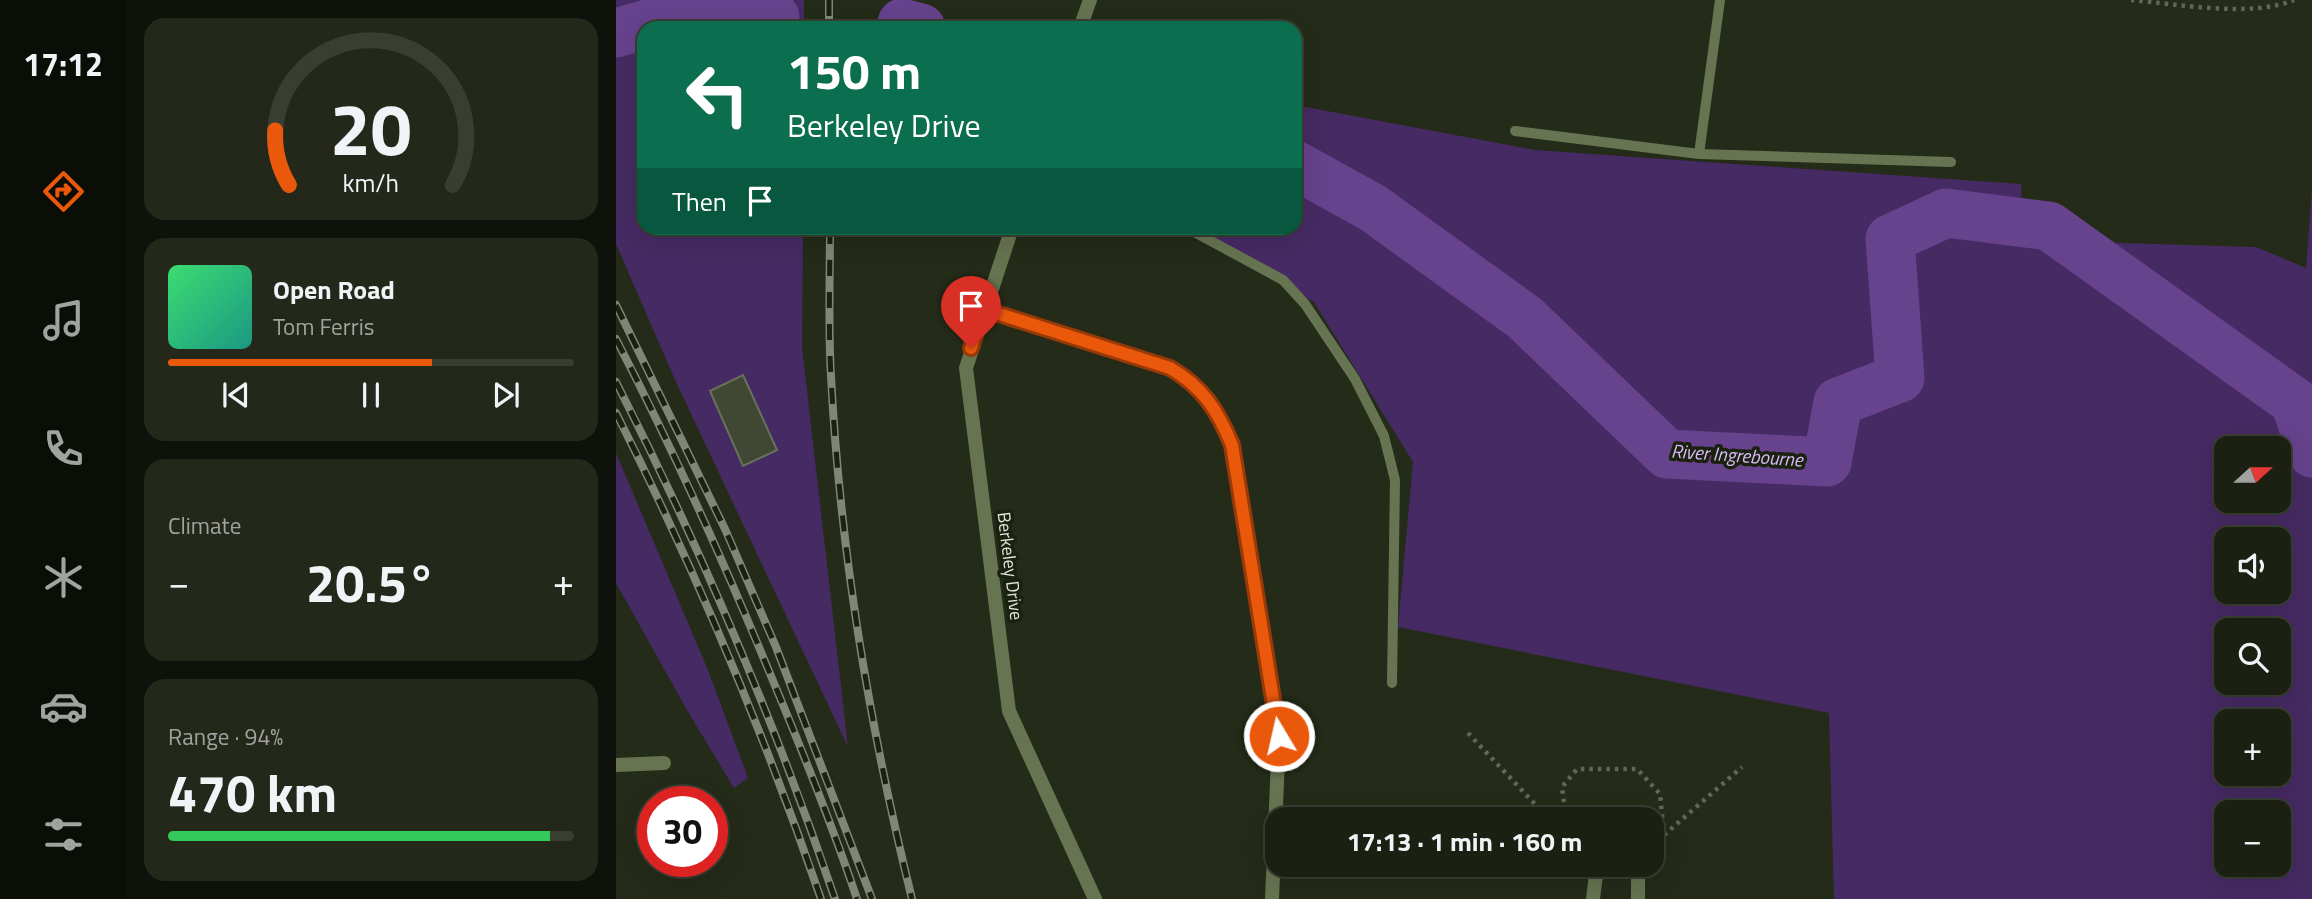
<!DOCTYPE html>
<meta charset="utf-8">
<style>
:root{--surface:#1b2012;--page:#24281b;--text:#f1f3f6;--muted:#a0a39f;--line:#393e32;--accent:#ea580c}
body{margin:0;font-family:"Titillium Web",sans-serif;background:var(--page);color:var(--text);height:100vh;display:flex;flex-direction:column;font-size:26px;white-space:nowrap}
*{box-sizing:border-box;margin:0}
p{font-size:23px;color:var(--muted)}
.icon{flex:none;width:38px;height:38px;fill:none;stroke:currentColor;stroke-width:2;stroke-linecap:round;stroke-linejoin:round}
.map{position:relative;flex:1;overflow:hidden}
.panel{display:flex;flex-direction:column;gap:18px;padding:18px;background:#0f120a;width:490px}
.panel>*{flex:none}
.guide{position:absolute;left:21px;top:21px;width:665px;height:214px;border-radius:21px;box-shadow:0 7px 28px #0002,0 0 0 2px var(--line);background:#0b6e4f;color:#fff;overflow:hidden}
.needle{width:46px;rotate:69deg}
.fabs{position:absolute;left:1598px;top:436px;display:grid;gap:14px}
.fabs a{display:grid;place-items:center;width:77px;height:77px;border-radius:14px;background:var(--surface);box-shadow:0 7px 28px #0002,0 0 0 2px var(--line);font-size:35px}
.speed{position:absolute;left:21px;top:786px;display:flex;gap:14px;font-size:35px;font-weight:700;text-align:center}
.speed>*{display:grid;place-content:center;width:91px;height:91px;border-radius:50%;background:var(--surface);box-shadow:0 7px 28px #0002,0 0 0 2px var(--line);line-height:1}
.speed .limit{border:10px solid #d22;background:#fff;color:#111}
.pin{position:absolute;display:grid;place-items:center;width:60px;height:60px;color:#fff;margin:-72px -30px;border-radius:50% 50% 50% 0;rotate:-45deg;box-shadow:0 0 7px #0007}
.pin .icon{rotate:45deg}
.me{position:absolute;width:77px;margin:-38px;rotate:351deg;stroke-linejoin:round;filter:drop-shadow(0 0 5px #0008)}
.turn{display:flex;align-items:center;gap:24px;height:147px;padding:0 35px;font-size:32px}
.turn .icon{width:91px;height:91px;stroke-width:2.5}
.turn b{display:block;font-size:49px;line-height:60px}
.then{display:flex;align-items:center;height:66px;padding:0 35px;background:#0003;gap:14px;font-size:26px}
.big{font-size:52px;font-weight:700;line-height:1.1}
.panel .card{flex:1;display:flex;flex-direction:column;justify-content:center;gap:10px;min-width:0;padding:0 24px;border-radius:21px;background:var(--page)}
.panel .dial{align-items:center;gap:0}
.dial svg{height:182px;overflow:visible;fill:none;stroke:var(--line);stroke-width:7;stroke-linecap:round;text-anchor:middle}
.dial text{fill:var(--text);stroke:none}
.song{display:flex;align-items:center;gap:21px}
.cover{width:84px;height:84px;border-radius:10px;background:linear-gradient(135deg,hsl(140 70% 55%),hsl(170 70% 35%))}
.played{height:7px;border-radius:4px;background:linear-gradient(90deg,var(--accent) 65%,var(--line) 65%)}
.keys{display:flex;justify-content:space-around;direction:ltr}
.heat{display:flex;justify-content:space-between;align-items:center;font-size:38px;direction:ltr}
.charge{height:10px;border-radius:5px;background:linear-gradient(90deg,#34c759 94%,var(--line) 0)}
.trip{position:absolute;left:649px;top:807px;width:399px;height:70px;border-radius:21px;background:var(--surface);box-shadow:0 7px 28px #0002,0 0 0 2px var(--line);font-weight:700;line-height:70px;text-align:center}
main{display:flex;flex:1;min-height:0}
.menu{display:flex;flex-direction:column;width:126px;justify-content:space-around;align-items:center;background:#0b0d07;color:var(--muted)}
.menu .icon{width:49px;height:49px}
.menu .selected{color:var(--accent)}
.menu b{font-size:32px;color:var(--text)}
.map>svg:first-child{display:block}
.green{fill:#462a63;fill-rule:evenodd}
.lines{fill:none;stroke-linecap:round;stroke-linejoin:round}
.river{stroke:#67428d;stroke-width:49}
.building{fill:#404834;stroke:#68715b;stroke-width:2}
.path{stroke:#616756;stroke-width:4.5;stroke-dasharray:3.5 5;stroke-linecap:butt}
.lane{stroke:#677451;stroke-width:10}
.street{stroke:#677451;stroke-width:14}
.rail-casing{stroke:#808677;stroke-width:8}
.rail{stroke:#1b210f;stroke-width:5;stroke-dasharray:16;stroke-linecap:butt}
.route-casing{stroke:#983908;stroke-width:18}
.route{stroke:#ea580c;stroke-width:12}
.labels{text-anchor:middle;stroke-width:7;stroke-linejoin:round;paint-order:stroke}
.street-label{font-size:18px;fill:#e2e7db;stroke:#1b210f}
.water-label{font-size:19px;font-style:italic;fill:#d6bbfa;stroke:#1b210f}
</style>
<main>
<nav class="menu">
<b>17:12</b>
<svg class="icon selected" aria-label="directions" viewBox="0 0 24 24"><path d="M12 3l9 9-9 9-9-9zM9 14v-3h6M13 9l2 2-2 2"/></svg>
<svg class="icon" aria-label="music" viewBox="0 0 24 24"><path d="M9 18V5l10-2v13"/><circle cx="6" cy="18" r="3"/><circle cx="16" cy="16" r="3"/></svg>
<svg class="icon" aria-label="phone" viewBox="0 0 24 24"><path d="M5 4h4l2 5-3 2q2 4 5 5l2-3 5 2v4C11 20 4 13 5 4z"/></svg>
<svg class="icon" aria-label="climate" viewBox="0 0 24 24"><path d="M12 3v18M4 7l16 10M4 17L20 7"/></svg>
<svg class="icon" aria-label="car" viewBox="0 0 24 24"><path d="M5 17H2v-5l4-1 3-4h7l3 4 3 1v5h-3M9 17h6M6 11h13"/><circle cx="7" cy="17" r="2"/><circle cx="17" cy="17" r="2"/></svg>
<svg class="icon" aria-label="filters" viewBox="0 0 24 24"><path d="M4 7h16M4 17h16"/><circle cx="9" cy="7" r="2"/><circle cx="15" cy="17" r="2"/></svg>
</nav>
<section class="panel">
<div class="card dial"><svg viewBox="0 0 100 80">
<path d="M14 69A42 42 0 1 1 86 69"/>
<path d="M14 69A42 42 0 0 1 8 45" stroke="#ea580c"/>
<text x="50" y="56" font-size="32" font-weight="700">20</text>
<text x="50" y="72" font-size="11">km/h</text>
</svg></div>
<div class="card">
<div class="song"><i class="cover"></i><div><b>Open Road</b><p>Tom Ferris</p></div></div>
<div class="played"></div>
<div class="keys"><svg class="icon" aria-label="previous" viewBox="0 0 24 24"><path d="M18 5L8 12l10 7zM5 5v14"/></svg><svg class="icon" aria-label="pause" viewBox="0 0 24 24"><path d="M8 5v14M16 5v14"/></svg><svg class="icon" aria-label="next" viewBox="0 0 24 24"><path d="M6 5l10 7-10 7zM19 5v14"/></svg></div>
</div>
<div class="card"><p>Climate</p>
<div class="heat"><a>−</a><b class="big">20.5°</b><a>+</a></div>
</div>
<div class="card"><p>Range · 94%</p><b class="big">470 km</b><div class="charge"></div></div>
</section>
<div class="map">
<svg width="1696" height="899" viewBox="0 0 1696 899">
<rect width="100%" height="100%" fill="#242b18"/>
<path class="green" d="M0 0H188V28H28V228H187L186 347 232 747 60 382 0 244Z
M679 105 919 150 1405 184 1407 240 1640 247 1690 268 1696 190V899H1218L1213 713 782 627 797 462 698 302 567 228H679ZM1610 448H1662V500H1610ZM1610 539H1662V592H1610ZM1610 630H1662V682H1610ZM1610 721H1662V774H1610ZM1610 812H1662V864H1610Z
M0 453 92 670 132 778 118 788 71 710 0 583Z"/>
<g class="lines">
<path class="river" d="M286 23 305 28
M0 33 55 17H159
M679 165 757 208 909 318 1051 454 1211 462 1222 402 1284 378 1274 239 1330 213 1433 226 1679 402 1696 453"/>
</g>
<path class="building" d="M127 375 161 450 127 466 94 391Z"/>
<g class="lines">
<path class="path" d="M1515 0C1562 4 1634 18 1678 0
M852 733 933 819
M950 819 946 787 961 769H1021L1044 794 1048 835 1036 855
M1048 835 1126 767"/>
<path class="lane" d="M899 131 1083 154 1104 0
M1083 154 1335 162
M571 228 667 280 689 304 739 379 768 436 779 480 776 683"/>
<path class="street" d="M464 28 474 0
M396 228 350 368 393 711 479 899
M367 309 554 368C587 387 602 411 616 445L663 736 656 899
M0 765 48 763
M1008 864 1022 875V899
M977 899 981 866 987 864"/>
<defs>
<path id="rail" d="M213 0V28
M214 228C214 277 212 327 215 376 224 551 254 729 296 899
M0 305 109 529 160 647 256 899
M0 339C57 449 108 562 155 676 186 750 216 824 241 899
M0 382C85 549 159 722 219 899
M0 413C79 569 148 733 205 899"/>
</defs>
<use href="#rail" class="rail-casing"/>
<use href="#rail" class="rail"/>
</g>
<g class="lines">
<defs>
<path id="route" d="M355 348 367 309 554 368C587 387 602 411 616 445L663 736"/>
</defs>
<use href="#route" class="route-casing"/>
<use href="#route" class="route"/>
</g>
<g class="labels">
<g class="street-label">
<text transform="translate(394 566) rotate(83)" y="6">Berkeley Drive</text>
</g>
<g class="water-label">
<text transform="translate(1121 455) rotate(4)" y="7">River Ingrebourne</text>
</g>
</g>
</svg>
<div class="fabs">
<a><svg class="needle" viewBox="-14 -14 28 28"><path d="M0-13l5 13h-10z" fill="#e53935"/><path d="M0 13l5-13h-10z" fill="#a0a39f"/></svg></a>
<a><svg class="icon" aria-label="sound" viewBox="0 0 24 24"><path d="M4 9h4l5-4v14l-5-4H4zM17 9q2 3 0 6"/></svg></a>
<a><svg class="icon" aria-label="search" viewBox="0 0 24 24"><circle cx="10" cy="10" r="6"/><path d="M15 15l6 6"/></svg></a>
<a>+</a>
<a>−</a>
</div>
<div class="speed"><div class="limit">30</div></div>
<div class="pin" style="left:355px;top:348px;background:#d93025"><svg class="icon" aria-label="arrive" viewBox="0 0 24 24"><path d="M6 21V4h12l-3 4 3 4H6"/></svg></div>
<svg class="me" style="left:663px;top:736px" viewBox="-20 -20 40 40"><circle r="17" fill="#ea580c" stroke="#fff" stroke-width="3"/><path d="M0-11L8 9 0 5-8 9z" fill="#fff"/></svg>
<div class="trip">17:13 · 1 min · 160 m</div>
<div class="guide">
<div class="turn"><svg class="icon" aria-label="left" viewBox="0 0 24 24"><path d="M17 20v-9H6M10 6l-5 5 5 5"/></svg><div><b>150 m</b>Berkeley Drive</div></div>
<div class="then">Then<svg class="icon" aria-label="arrive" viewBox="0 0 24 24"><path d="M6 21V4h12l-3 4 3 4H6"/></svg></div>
</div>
</div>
</main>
